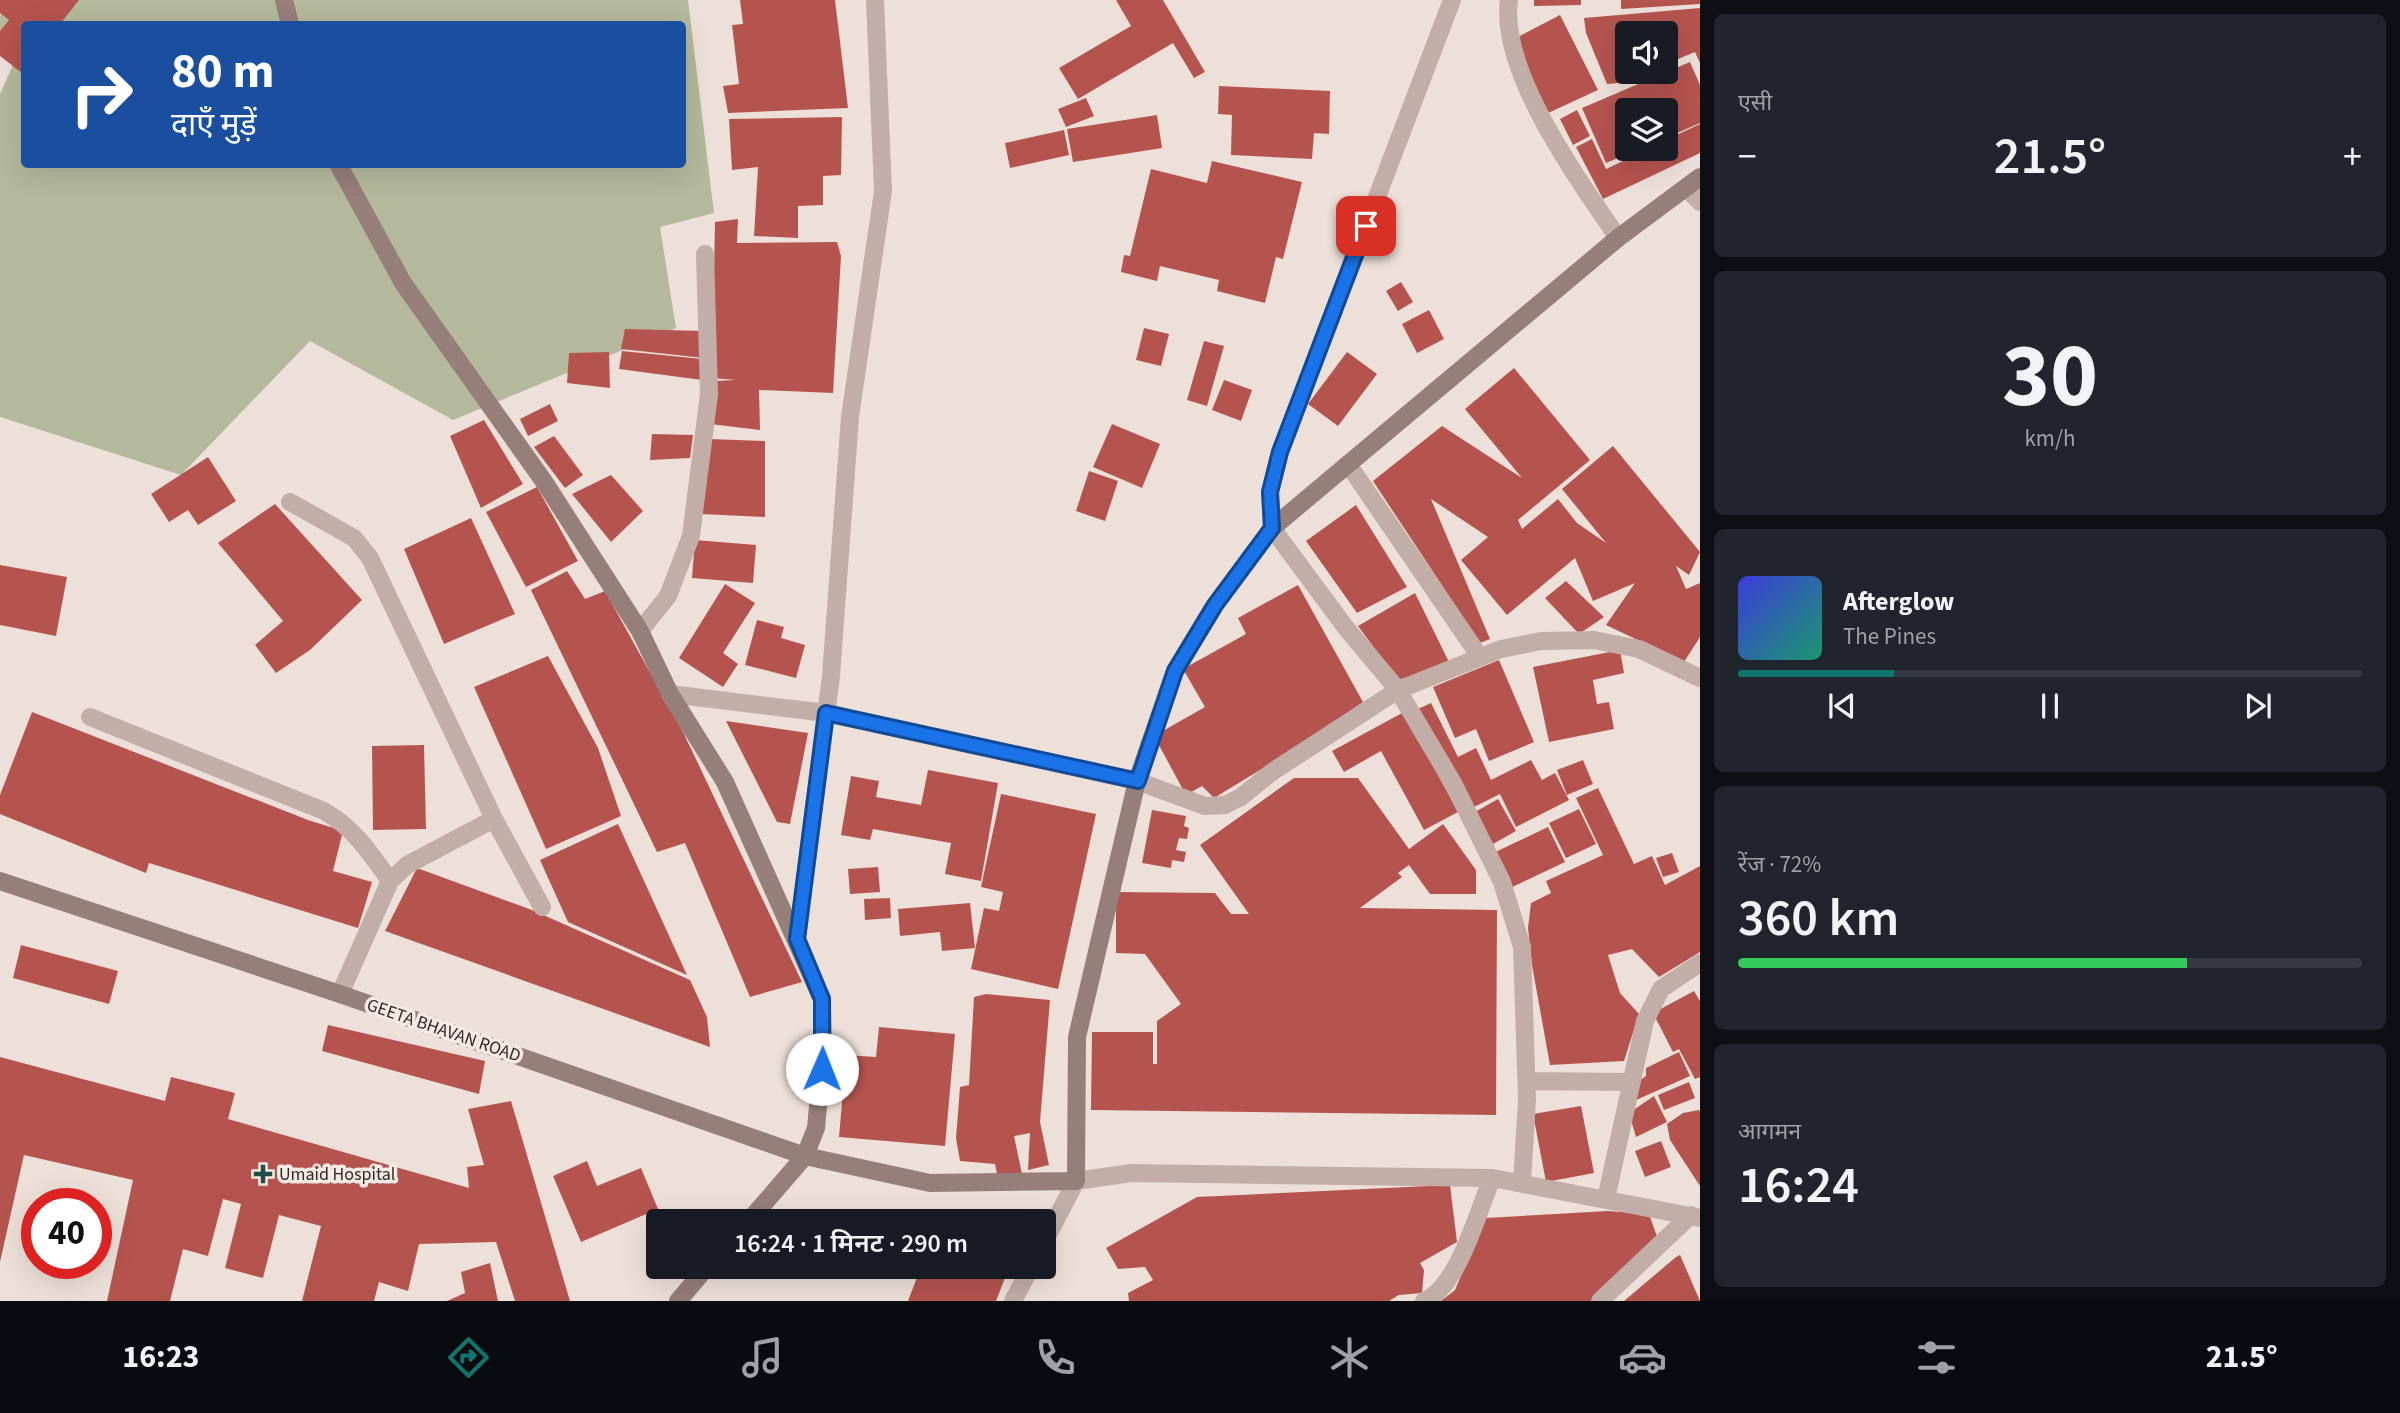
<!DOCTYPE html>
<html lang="hi">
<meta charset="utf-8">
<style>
:root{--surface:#171b24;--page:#20242c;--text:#f1f3f6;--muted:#9ea1a6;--line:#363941;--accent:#0f766e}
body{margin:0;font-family:"Source Sans 3","Noto Sans Devanagari",sans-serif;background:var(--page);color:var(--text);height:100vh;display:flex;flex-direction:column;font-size:26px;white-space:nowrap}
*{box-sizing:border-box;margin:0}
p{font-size:23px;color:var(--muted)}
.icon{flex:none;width:38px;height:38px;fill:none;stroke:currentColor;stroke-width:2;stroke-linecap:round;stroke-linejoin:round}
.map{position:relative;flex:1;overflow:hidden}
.panel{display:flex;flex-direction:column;gap:14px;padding:14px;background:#0d0f14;width:700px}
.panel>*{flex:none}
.banner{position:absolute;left:21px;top:21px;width:665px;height:147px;border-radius:7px;box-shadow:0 7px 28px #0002;background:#1a4fa0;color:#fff;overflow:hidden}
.buttons{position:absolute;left:1615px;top:21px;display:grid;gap:14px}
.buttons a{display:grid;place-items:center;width:63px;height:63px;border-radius:7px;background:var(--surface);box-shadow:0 7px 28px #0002;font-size:35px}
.speed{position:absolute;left:21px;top:1188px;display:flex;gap:14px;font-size:35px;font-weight:700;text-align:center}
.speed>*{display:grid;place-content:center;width:91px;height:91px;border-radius:50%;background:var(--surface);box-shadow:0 7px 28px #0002;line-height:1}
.speed .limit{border:10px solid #d22;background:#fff;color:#111}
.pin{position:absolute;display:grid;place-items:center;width:60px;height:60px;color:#fff;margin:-30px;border-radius:14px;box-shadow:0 4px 10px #0006}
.me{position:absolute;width:77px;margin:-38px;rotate:1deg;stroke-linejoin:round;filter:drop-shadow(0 0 5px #0008)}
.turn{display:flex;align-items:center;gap:24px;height:147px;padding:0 35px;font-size:32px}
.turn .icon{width:91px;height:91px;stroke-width:2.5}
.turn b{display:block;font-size:49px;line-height:60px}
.big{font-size:52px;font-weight:600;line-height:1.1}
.panel .card{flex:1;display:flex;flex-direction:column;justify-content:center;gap:10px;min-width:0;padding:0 24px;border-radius:10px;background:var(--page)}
.panel .dial{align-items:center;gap:0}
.dial b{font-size:91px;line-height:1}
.song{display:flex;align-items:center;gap:21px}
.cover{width:84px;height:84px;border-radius:10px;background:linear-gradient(135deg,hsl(240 70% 55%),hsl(160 70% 35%))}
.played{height:7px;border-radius:4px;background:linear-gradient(90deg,var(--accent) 25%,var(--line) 25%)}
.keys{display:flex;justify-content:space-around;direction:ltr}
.heat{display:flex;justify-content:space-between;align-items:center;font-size:38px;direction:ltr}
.charge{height:10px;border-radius:5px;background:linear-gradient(90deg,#34c759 72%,var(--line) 0)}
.trip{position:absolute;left:646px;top:1209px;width:410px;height:70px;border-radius:7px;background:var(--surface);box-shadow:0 7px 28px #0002;font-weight:600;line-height:70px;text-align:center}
.tabs{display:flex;height:112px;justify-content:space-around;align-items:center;background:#090b0e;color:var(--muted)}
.tabs .icon{width:49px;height:49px}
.tabs .on{color:var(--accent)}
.tabs b{font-size:32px;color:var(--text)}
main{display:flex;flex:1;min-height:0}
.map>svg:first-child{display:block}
.green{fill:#b5b99b;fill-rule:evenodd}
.building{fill:#b5544f}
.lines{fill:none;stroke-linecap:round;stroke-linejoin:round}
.street{stroke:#c3aea7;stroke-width:18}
.secondary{stroke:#967e79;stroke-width:18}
.route-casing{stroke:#114b97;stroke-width:18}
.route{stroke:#1a73e8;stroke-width:12}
.poi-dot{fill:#224c47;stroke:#f5eae4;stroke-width:2.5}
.labels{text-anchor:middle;stroke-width:7;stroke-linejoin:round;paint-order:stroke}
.street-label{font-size:18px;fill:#312726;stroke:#f5eae4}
.poi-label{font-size:18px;fill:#312726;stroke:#f5eae4;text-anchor:start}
</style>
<main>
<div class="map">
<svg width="1700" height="1301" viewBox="0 0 1700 1301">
<rect width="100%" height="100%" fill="#ede0d9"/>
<path class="green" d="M9 0H688L714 213 660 227 676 328 453 420 310 341 181 475 0 417V94L17 56 0 40V16ZM24 24H682V164H24Z"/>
<path class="building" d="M0 0H79L60 24H24V70L22 73 0 56V31L9 20 0 13Z
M740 0H835L848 108 728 113 723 86 739 84 732 25 743 24Z
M1116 0H1163L1205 72 1194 78 1173 43 1078 99 1059 68 1131 26Z
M1534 0H1581V5L1534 6Z
M1621 0H1700V4L1621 9Z
M1700 8V63L1695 52 1666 64V33H1628L1630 82 1607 84 1586 33 1584 18Z
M1560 15 1598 90 1546 114 1514 39Z
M1690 62 1700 85V123L1666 138V110H1628V149H1640L1606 163 1582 108Z
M1219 86 1330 91 1329 134 1314 133 1312 159 1231 155 1232 115 1218 114Z
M1086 98 1094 116 1066 127 1058 109Z
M1577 110 1590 136 1573 145 1560 119Z
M1157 115 1162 148 1073 162 1067 129Z
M842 117 841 175 823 176V205L798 206V238L754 236 758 167 732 170 729 119Z
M1700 124V153L1603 199 1576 147 1592 139 1606 169 1649 149H1666V140Z
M1064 130 1069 155 1010 168 1005 143Z
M1212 161 1302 182 1283 259 1276 257 1265 303 1217 291 1219 280 1160 266 1157 281 1121 272 1124 255 1130 256 1151 169 1207 183Z
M738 219 737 243 837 242 841 256 833 393 759 390 760 430 710 424 714 381 736 380 712 378 715 222Z
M1401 282 1413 302 1398 311 1386 291Z
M1429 310 1444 339 1417 353 1402 324Z
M1144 328 1169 334 1161 366 1136 360Z
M625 329 703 331 704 358 621 349Z
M1204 341 1224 346 1207 406 1187 400Z
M622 351 702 359V380L619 369Z
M609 352 610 388 567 383 569 353Z
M1347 352 1377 374 1338 426 1308 404Z
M1514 368 1590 460 1518 520 1522 529 1558 499 1577 523 1606 543 1562 489 1613 446 1700 552 1689 575 1676 566 1686 589 1700 583V637L1684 662 1606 625 1635 583 1593 601 1575 558 1507 615 1461 560 1488 537 1431 499 1490 639 1480 643 1373 481 1442 426 1522 478 1465 409Z
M1224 380 1252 390 1241 421 1212 410Z
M550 404 558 421 528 436 520 419Z
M484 420 523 484 481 508 450 436Z
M1112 424 1160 444 1142 488 1093 467Z
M652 434 693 435 690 458 650 460Z
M554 436 583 475 565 488 534 447Z
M709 439 765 441V517L701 514Z
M208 457 236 501 198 525 188 510 169 522 151 494Z
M1089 471 1118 481 1105 521 1076 511Z
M611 475 643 511 611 542 572 494Z
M537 487 578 561 526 587 486 512Z
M275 504 362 600 310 650 276 673 255 645 283 621 218 543Z
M1356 505 1407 587 1357 613 1306 541Z
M471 518 515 614 444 644 404 549Z
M695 540 756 545 753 583 692 578Z
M0 565 67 577 56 636 0 625Z
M567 571 585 599 605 591 684 734 802 982 750 997 685 843 657 852 531 590Z
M1566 581 1604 617 1579 634 1545 598Z
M725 584 755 603 723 653 738 664 723 687 679 658Z
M1298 585 1363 702 1316 736 1214 798 1202 786 1186 795 1154 736 1205 707 1183 669 1246 634 1238 618Z
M1415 593 1450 664 1398 680 1358 626Z
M757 620 784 627 781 638 805 645 796 678 745 665Z
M1620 650 1624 673 1593 680 1597 704 1609 702 1614 729 1549 742 1533 667Z
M548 656 598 748 621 816 546 849 474 687Z
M1499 660 1534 742 1489 761 1476 729 1455 738 1433 687Z
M1431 703 1458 757 1476 748 1491 780 1531 760 1542 780 1555 773 1569 800 1516 827 1500 794 1472 808 1416 710Z
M32 712 308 820 343 831 333 871 372 882 358 928 149 863 146 873 0 814V795Z
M1404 712 1458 812 1424 830 1381 751 1344 772 1332 751Z
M726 721 808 733 790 824 777 822Z
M424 745 426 829 373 830 372 746Z
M1583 760 1593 784 1567 795 1557 770Z
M928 770 998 783 981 881 945 874 951 843 873 829 870 840 841 835 851 776 879 781 876 797 921 805Z
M1294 778H1358L1409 849 1443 824 1476 870V894H1430L1409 865 1398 873 1402 877 1360 908 1497 910 1496 1115 1091 1110 1092 1032H1153V1064H1157V1021L1181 1004 1145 954 1116 953V892L1215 893 1231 914H1249L1200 845Z
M1598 788 1634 864 1652 856 1665 885 1700 866V952L1659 977 1632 949 1608 955 1620 993 1639 1014 1624 1061 1550 1065 1532 965 1528 928 1531 903 1551 893 1546 881 1603 855 1576 798Z
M1001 794 1096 814 1058 989 971 969 984 908 999 911 1003 892 981 887Z
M1498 799 1516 831 1493 844 1475 812Z
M1579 809 1596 844 1566 858 1549 823Z
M1152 810 1186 816 1184 826 1189 828 1187 839 1179 838 1176 850 1186 852 1184 862 1172 860 1171 868 1142 863Z
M618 824 687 975 568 922 540 860Z
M1548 827 1565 862 1506 890 1489 855Z
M1672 853 1679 872 1663 877 1656 858Z
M878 867 880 892 850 894 848 869Z
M417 868 532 910 690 980 707 1017 710 1047 385 931Z
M890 898 891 918 865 920 864 899Z
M970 903 975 948 942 951 940 932 900 936 898 909Z
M21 945 118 971 109 1004 13 978Z
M1694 991 1700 1001V1077L1695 1079 1679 1049 1673 1052 1653 1013Z
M986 994 1050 1000 1040 1122 1049 1165 1028 1170 1030 1133 1014 1136 1022 1174 998 1179 995 1164 960 1161 956 1138 960 1087 969 1085 974 997Z
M328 1025 485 1061 479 1094 322 1051Z
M879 1027 955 1034 945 1146 839 1137 846 1055 876 1057Z
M1679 1052 1690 1076 1636 1100 1639 1081 1646 1076V1068Z
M0 1057 165 1101 171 1077 235 1093 228 1119 469 1188 467 1167 484 1165 468 1109 511 1101 570 1301H515L496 1242 419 1244 408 1291 379 1282 374 1301H302L321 1226 279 1215 263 1278 225 1268 241 1204 223 1199 208 1256 183 1249 170 1301H107L133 1180 24 1155 0 1262Z
M1689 1082 1695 1098 1664 1110 1658 1095Z
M1654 1096 1667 1122 1636 1137 1629 1113Z
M1581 1106 1594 1173 1546 1182 1533 1114Z
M1699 1110 1700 1111V1186L1670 1140 1667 1124 1683 1113Z
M1661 1141 1671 1167 1645 1177 1635 1151Z
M587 1161 597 1186 641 1168 658 1209 581 1242 553 1176Z
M1450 1185 1457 1242 1420 1263 1424 1270 1422 1293 1399 1295 1389 1301H1129L1128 1293 1153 1280 1145 1267 1118 1269 1106 1248 1197 1197Z
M1608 1211 1649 1214 1659 1242 1593 1301H1441L1455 1290 1486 1218Z
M1680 1255 1700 1301H1624L1676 1257Z
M490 1263 498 1301H447L465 1293 461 1272Z
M921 1267H977L1005 1278 996 1301H908Z"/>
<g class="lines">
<path class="street" d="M1452 0 1280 452 1270 492 1272 528 1346 628 1398 690 1453 783 1502 882 1522 947 1527 1100 1522 1182
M1509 0C1499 72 1579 180 1618 238
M1686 188 1700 202
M1348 464 1480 657
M290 502 354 538 370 558 494 819 407 865 390 881 340 994
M640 631 668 596 691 536 709 394 705 254
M670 694 826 713 1137 781 1205 806 1225 805 1241 797 1272 772 1398 690 1501 649 1541 641 1594 640 1639 649 1700 678
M90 717 324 811C354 828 371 854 390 881
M494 819 542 907
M797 939 831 676 850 417 883 191 875 0
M1527 1081 1632 1082
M1606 1199 1645 1021 1661 989 1700 963
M1043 1244 1076 1181 1131 1173 1492 1178 1700 1218
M1013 1301 1031 1267
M1424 1301C1458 1288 1478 1211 1492 1178
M1600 1301 1691 1215"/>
<path class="secondary" d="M284 0 290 24
M338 164 403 283 545 483 640 631 670 694 725 782 822 999 823 1051 816 1128 805 1156 748 1222
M0 881 340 994 805 1156 930 1183 1076 1181 1077 1037 1137 781 1175 671 1215 605 1272 528 1618 238 1700 177
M678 1301 707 1267"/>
</g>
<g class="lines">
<defs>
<path id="route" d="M822 1069V999L797 939 826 713 1138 781 1175 671 1215 605 1272 528 1270 492 1280 452 1366 226"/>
</defs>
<use href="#route" class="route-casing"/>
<use href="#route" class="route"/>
</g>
<path class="poi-dot" d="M259.5 1163.5h7v7h7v7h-7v7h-7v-7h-7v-7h7z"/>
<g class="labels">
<g class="street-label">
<text transform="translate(444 1030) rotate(19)" y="6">GEETA BHAVAN ROAD</text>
</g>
<g class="poi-label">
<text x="279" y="1180">Umaid Hospital</text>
</g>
</g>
</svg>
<div class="buttons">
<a><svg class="icon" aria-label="sound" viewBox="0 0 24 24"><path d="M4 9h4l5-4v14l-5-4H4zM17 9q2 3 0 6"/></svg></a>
<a><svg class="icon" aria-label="layers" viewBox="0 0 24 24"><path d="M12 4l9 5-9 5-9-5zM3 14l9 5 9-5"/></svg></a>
</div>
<div class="speed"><div class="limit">40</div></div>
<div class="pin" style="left:1366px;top:226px;background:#d93025"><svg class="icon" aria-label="arrive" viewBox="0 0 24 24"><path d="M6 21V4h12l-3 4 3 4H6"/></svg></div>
<svg class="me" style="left:822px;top:1069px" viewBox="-20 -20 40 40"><circle r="19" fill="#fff"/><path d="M0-13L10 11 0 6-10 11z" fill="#1a73e8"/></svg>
<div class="trip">16:24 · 1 मिनट · 290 m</div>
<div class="banner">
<div class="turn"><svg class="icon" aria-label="right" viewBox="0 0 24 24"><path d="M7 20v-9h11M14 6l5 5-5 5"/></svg><div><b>80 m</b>दाएँ मुड़ें</div></div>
</div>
</div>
<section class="panel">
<div class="card"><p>एसी</p>
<div class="heat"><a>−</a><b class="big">21.5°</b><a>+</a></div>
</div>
<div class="card dial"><b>30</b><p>km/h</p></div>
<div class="card">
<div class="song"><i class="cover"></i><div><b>Afterglow</b><p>The Pines</p></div></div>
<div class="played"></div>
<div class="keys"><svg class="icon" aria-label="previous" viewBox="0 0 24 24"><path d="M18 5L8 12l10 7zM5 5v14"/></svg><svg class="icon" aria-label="pause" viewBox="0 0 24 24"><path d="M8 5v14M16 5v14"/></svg><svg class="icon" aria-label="next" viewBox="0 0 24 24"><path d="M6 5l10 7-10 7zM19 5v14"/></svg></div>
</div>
<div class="card"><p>रेंज · 72%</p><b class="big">360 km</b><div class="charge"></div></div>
<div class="card"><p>आगमन</p><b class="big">16:24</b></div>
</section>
</main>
<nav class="tabs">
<b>16:23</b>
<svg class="icon on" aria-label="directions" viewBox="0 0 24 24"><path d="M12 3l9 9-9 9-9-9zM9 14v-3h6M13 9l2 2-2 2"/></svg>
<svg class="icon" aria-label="music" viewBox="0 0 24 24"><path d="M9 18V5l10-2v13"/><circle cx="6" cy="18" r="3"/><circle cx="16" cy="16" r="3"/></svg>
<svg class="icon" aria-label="phone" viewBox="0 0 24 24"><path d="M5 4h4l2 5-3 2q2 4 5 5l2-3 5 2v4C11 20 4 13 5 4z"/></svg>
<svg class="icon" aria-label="climate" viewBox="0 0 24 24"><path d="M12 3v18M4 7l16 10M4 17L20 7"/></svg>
<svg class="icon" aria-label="car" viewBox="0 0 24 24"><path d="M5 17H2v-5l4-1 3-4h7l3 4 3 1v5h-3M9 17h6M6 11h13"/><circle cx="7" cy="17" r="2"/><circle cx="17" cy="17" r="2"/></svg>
<svg class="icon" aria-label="filters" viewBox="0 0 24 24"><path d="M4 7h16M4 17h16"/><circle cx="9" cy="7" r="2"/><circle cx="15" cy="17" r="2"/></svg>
<b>21.5°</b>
</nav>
